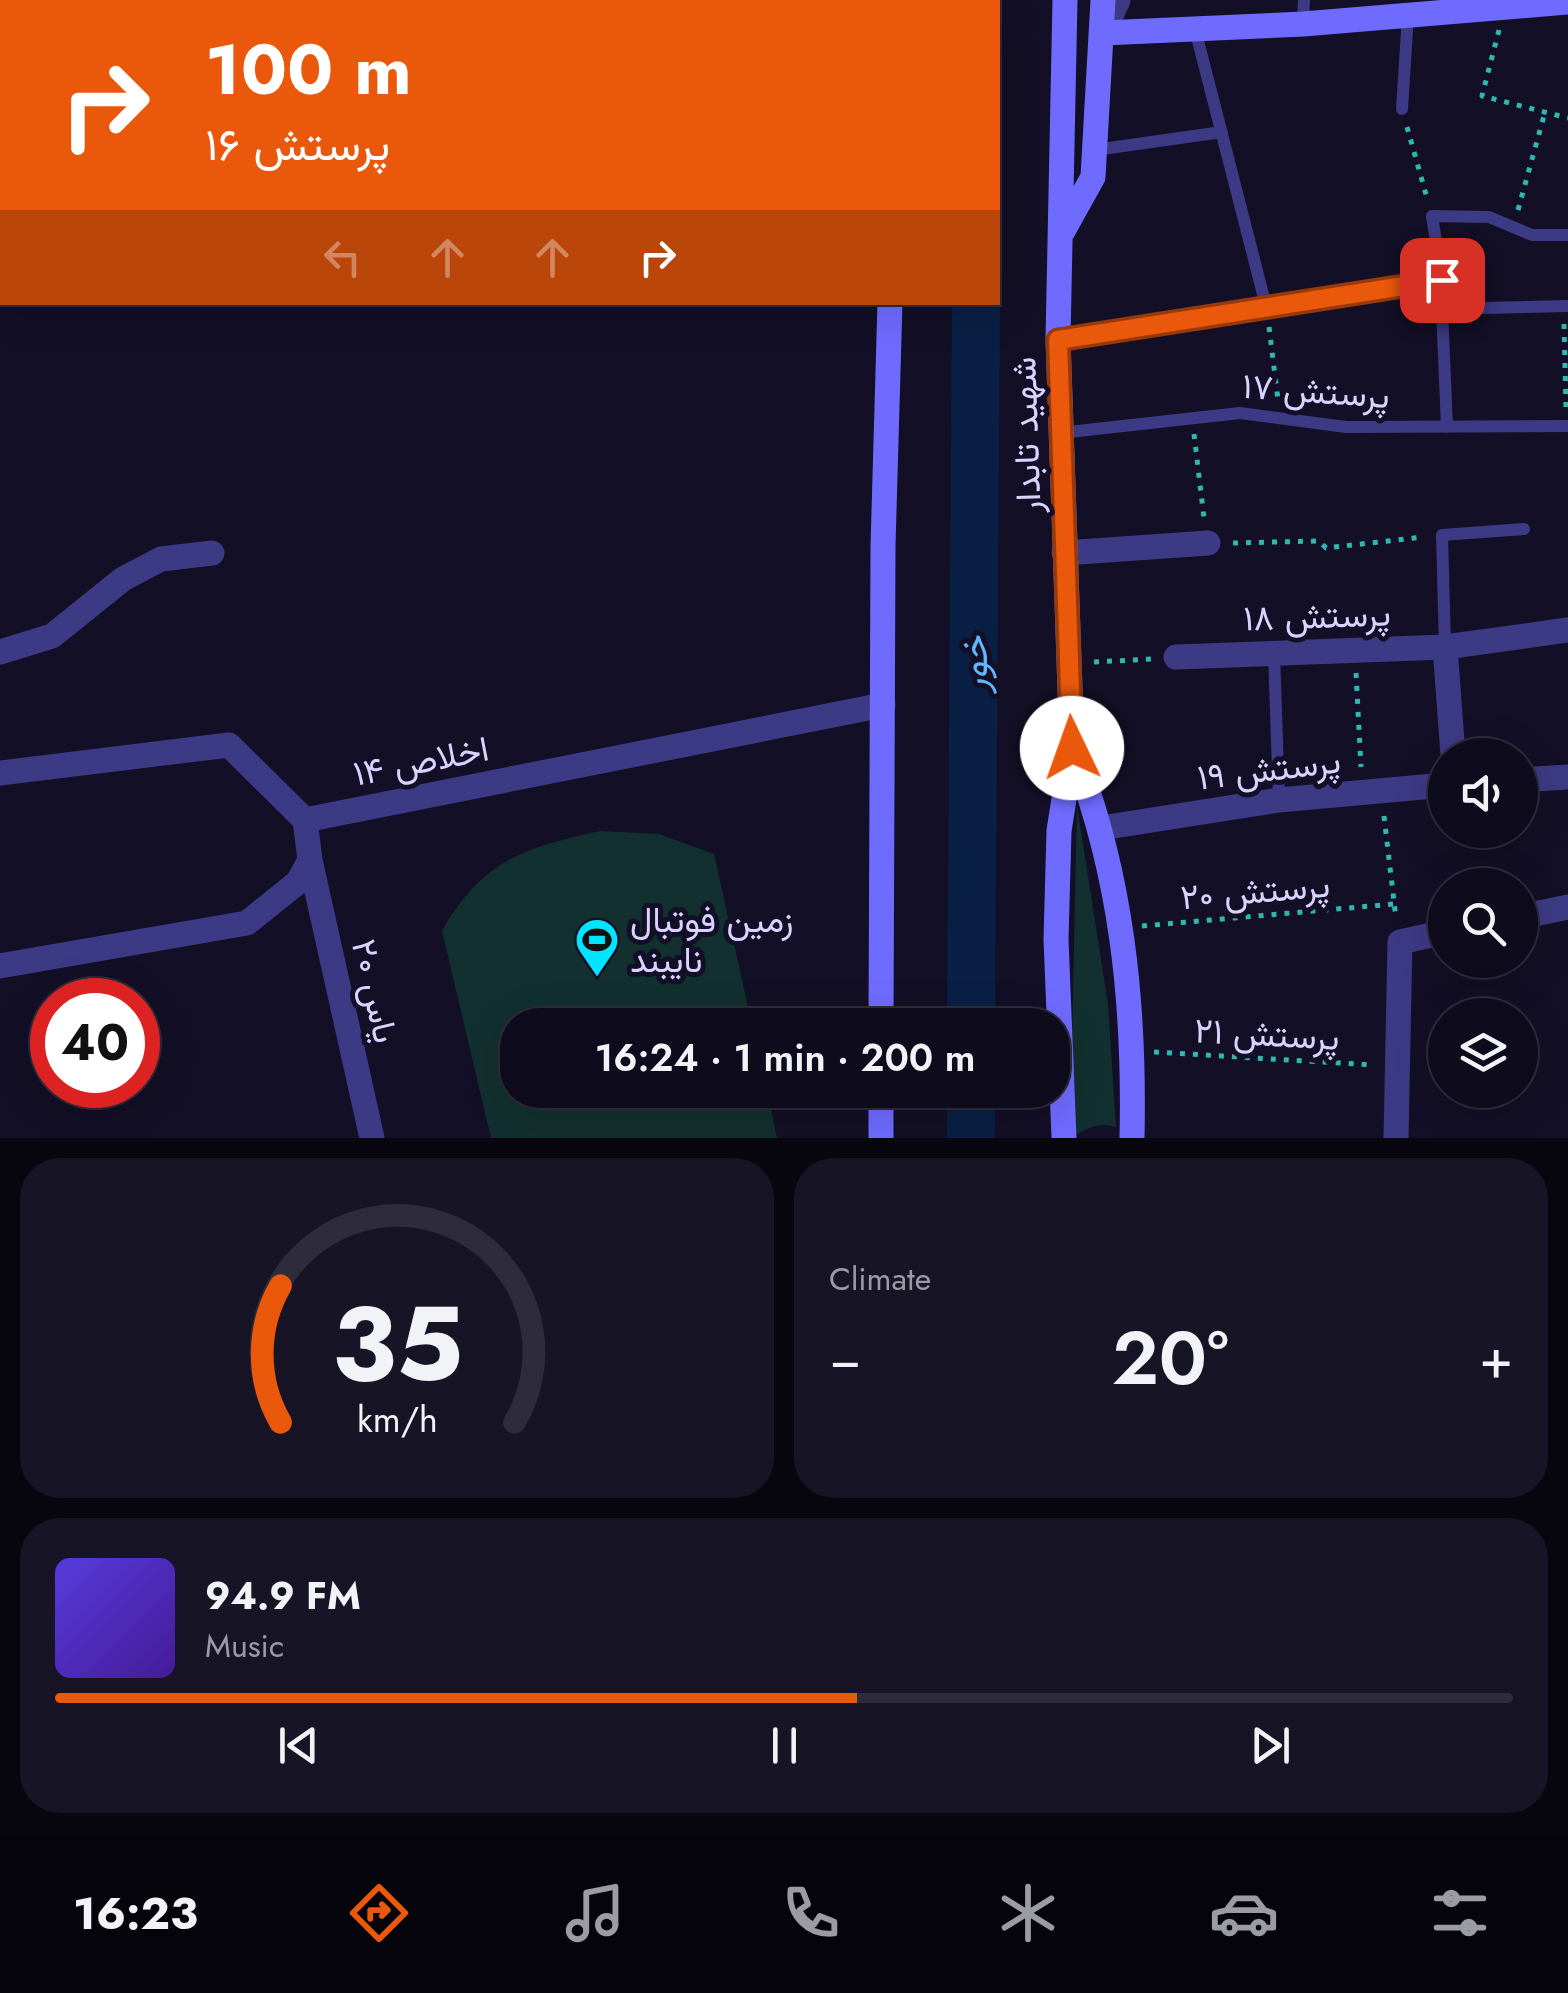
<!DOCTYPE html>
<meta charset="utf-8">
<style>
:root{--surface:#0e0b1c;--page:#171425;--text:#f1f3f6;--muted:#9b9ba3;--line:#2e2b3b;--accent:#ea580c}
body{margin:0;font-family:Jost,Vazirmatn,sans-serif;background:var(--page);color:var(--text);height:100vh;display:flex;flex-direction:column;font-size:38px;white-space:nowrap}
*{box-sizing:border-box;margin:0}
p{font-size:32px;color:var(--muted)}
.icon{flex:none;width:55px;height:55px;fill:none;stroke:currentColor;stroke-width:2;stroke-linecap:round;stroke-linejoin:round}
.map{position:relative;height:1138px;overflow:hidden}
.sheet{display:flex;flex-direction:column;gap:20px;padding:20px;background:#08060f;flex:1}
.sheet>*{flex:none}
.top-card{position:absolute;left:0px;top:0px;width:1000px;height:305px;box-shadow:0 10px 40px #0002,0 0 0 2px var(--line);background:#ea580c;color:#fff;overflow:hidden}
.controls{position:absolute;left:1428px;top:738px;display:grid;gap:20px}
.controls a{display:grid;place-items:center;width:110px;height:110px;border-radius:50%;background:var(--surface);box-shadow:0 10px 40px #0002,0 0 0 2px var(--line);font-size:50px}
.speed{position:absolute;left:30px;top:978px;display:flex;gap:20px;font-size:50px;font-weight:700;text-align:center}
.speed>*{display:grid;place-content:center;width:130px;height:130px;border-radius:50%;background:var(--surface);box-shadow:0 10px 40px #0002,0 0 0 2px var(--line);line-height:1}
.speed .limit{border:15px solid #d22;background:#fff;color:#111}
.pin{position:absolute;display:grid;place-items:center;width:85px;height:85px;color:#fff;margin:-42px;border-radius:20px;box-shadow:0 5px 15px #0006}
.me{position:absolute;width:110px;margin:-55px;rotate:357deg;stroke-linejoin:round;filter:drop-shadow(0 0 8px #0008)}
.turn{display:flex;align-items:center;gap:35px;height:210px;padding:0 40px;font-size:45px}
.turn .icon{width:130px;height:130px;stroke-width:2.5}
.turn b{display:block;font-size:70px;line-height:85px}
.lanes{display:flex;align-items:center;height:95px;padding:0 40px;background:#0003;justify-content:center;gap:50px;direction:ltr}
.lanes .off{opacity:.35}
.big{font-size:75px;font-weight:600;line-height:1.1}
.sheet .card{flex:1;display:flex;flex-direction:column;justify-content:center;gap:15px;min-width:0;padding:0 35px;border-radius:40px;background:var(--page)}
.sheet .dial{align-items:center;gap:0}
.dial svg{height:260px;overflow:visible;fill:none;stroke:var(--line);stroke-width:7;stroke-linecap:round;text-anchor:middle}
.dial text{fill:var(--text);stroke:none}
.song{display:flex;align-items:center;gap:30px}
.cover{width:120px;height:120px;border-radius:15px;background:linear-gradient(135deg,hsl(250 70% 55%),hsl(260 70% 35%))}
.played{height:10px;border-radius:5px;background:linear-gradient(90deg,var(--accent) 55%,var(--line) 55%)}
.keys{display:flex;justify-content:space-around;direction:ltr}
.heat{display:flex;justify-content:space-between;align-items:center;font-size:55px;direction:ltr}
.sheet .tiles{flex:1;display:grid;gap:20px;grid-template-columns:1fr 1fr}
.card:last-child{grid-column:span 2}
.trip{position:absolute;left:500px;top:1008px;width:570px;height:100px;border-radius:40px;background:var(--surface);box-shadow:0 10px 40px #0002,0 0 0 2px var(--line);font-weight:600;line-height:100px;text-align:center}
.menu{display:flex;height:160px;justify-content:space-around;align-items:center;background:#06040b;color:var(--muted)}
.menu .icon{width:70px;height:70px}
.menu .on{color:var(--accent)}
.menu b{font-size:45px;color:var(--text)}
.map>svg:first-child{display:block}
.green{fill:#12302f}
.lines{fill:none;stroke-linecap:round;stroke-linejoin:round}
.river{stroke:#0a1f44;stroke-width:48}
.path{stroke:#2fb8b0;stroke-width:5;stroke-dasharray:5 8;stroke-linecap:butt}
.lane{stroke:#3d3a85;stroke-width:12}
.street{stroke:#3d3a85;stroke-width:25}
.secondary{stroke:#6f6bff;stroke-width:25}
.route-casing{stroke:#983908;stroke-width:25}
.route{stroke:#ea580c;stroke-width:18}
.labels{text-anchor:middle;stroke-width:10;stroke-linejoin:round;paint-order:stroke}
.street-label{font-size:35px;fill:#d9d4ff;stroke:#130f26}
.poi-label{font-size:35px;fill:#d9d4ff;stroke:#130f26;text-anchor:start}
.water-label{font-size:38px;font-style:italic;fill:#62b6ff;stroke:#130f26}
</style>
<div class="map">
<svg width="1568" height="1138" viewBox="0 0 1568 1138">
<rect width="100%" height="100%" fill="#130f26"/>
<path class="green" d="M1077 806 1108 1004 1116 1127C1093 1122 1088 1129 1070 1138Z
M600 831 659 834 714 854 752 1025H518V1090H767L777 1138H491L442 931C483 860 523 848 600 831Z"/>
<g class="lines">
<path class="river" d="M977 2V0
M971 1025 976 302
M971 1138V1090"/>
<path class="path" d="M1499 30 1482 96 1568 118
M1407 127 1427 198
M1518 210 1545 112
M1564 324 1566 408
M1269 327 1278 400
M1194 434 1204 518
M1233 543 1319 541 1326 548 1423 537
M1094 662 1153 659
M1356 673 1361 767
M1384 816 1396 919
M1142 926 1394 904
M1154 1052 1373 1065"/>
<path class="lane" d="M1303 24 1304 0
M1195 29 1266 306
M1402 109 1408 15
M1095 150 1222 132
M1442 280 1432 216 1489 217 1532 235H1568
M1442 309 1447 427
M1058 339 1442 280V309L1568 306
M1060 433 1240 413 1346 427 1568 426
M1445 647 1442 535 1524 529
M1274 653 1279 800"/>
<path class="street" d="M191 0 192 2
M808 0 809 2
M1103 33 1118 0
M0 93 2 92
M1064 553 1208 543
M1445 647 1453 755
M0 652 52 636 123 579 161 559 212 553
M1176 657 1445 647 1568 630
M0 773 229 745 305 820 883 705
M1520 780 1568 777
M1101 828 1279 800 1445 785
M310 860 372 1138
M1520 917 1568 907
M0 966 247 923 298 882 310 860 305 820
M1396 1138 1400 942 1445 932"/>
<path class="secondary" d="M891 0V2
M1065 0 1058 339 1072 748
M1103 33 1303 24 1568 2
M1063 231 1093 177 1103 0
M881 1025 883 546 890 302
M881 1138V1090
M1064 1138 1056 939 1059 831 1072 748C1122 872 1135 1005 1132 1138"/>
</g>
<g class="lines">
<defs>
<path id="route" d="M1072 748 1058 340 1442 280"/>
</defs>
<use href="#route" class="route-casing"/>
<use href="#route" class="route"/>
</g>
<defs>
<symbol id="stadium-pin" viewBox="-11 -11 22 30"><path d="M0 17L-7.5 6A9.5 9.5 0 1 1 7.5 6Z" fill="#00e5ff" stroke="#130f26"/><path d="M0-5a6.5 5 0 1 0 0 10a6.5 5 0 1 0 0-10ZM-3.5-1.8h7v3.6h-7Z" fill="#111"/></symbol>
</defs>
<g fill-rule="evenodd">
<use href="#stadium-pin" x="572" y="915" width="50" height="68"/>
</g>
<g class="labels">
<g class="street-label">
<text transform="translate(1316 391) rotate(4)" y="12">پرستش ۱۷</text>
<text transform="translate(1026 435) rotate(-92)" y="12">شهید تابدار</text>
<text transform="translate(1317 616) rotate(-2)" y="12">پرستش ۱۸</text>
<text transform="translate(421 761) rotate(-11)" y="12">اخلاص ۱۴</text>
<text transform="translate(1269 769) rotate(-7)" y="12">پرستش ۱۹</text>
<text transform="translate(1255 891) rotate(-5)" y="12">پرستش ۲۰</text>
<text transform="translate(375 991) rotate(77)" y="12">یاس ۲۰</text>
<text transform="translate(1267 1034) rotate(3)" y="12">پرستش ۲۱</text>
</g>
<g class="poi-label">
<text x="630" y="932">زمین فوتبال<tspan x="630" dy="40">نایبند</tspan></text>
</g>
<g class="water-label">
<text transform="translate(974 664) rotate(-90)" y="13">خور</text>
</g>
</g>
</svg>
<div class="controls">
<a><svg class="icon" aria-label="sound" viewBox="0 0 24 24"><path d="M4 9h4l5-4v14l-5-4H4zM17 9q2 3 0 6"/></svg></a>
<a><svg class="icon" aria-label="search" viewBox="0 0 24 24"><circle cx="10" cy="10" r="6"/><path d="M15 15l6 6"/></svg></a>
<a><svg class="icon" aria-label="layers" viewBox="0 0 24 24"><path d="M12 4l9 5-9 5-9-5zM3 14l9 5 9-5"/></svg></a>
</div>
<div class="speed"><div class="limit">40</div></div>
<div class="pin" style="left:1442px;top:280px;background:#d93025"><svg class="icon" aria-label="arrive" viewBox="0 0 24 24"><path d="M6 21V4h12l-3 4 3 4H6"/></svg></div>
<svg class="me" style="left:1072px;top:748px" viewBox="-20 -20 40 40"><circle r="19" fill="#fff"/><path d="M0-13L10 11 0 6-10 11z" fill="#ea580c"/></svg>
<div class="trip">16:24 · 1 min · 200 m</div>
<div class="top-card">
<div class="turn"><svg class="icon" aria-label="right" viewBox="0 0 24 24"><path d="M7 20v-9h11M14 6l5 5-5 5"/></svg><div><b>100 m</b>پرستش ۱۶</div></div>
<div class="lanes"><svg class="icon off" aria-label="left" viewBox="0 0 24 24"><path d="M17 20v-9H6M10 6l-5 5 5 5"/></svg><svg class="icon off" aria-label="ahead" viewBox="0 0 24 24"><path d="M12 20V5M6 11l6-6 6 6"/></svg><svg class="icon off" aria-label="ahead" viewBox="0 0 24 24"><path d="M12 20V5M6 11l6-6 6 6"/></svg><svg class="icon" aria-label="right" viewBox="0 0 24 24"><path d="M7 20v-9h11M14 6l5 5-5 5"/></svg></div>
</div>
</div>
<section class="sheet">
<div class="tiles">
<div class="card dial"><svg viewBox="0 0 100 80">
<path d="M14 69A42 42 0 1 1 86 69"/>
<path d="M14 69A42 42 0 0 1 14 27" stroke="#ea580c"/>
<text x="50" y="56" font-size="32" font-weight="700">35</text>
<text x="50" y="72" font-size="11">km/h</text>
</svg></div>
<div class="card"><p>Climate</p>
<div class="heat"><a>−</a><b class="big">20°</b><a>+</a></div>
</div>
<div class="card">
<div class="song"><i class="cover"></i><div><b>94.9 FM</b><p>Music</p></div></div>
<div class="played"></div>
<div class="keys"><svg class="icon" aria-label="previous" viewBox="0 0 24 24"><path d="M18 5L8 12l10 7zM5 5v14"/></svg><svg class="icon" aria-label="pause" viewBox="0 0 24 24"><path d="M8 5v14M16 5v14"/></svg><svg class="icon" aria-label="next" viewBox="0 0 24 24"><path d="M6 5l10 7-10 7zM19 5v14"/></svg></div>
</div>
</div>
</section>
<nav class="menu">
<b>16:23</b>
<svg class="icon on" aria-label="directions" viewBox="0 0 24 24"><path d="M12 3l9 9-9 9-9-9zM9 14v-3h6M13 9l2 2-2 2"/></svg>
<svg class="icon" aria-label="music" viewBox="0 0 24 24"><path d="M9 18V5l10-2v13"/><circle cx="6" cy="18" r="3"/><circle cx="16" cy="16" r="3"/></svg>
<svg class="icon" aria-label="phone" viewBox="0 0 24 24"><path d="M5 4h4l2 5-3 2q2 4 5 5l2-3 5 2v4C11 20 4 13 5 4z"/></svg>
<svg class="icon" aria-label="climate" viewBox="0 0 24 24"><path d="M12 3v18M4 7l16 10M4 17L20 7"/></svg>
<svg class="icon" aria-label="car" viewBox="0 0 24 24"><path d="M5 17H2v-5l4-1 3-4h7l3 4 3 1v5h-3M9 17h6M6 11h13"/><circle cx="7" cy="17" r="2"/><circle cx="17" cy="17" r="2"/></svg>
<svg class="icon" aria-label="filters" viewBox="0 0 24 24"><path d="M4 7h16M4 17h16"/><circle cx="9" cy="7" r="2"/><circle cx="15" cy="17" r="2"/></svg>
</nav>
